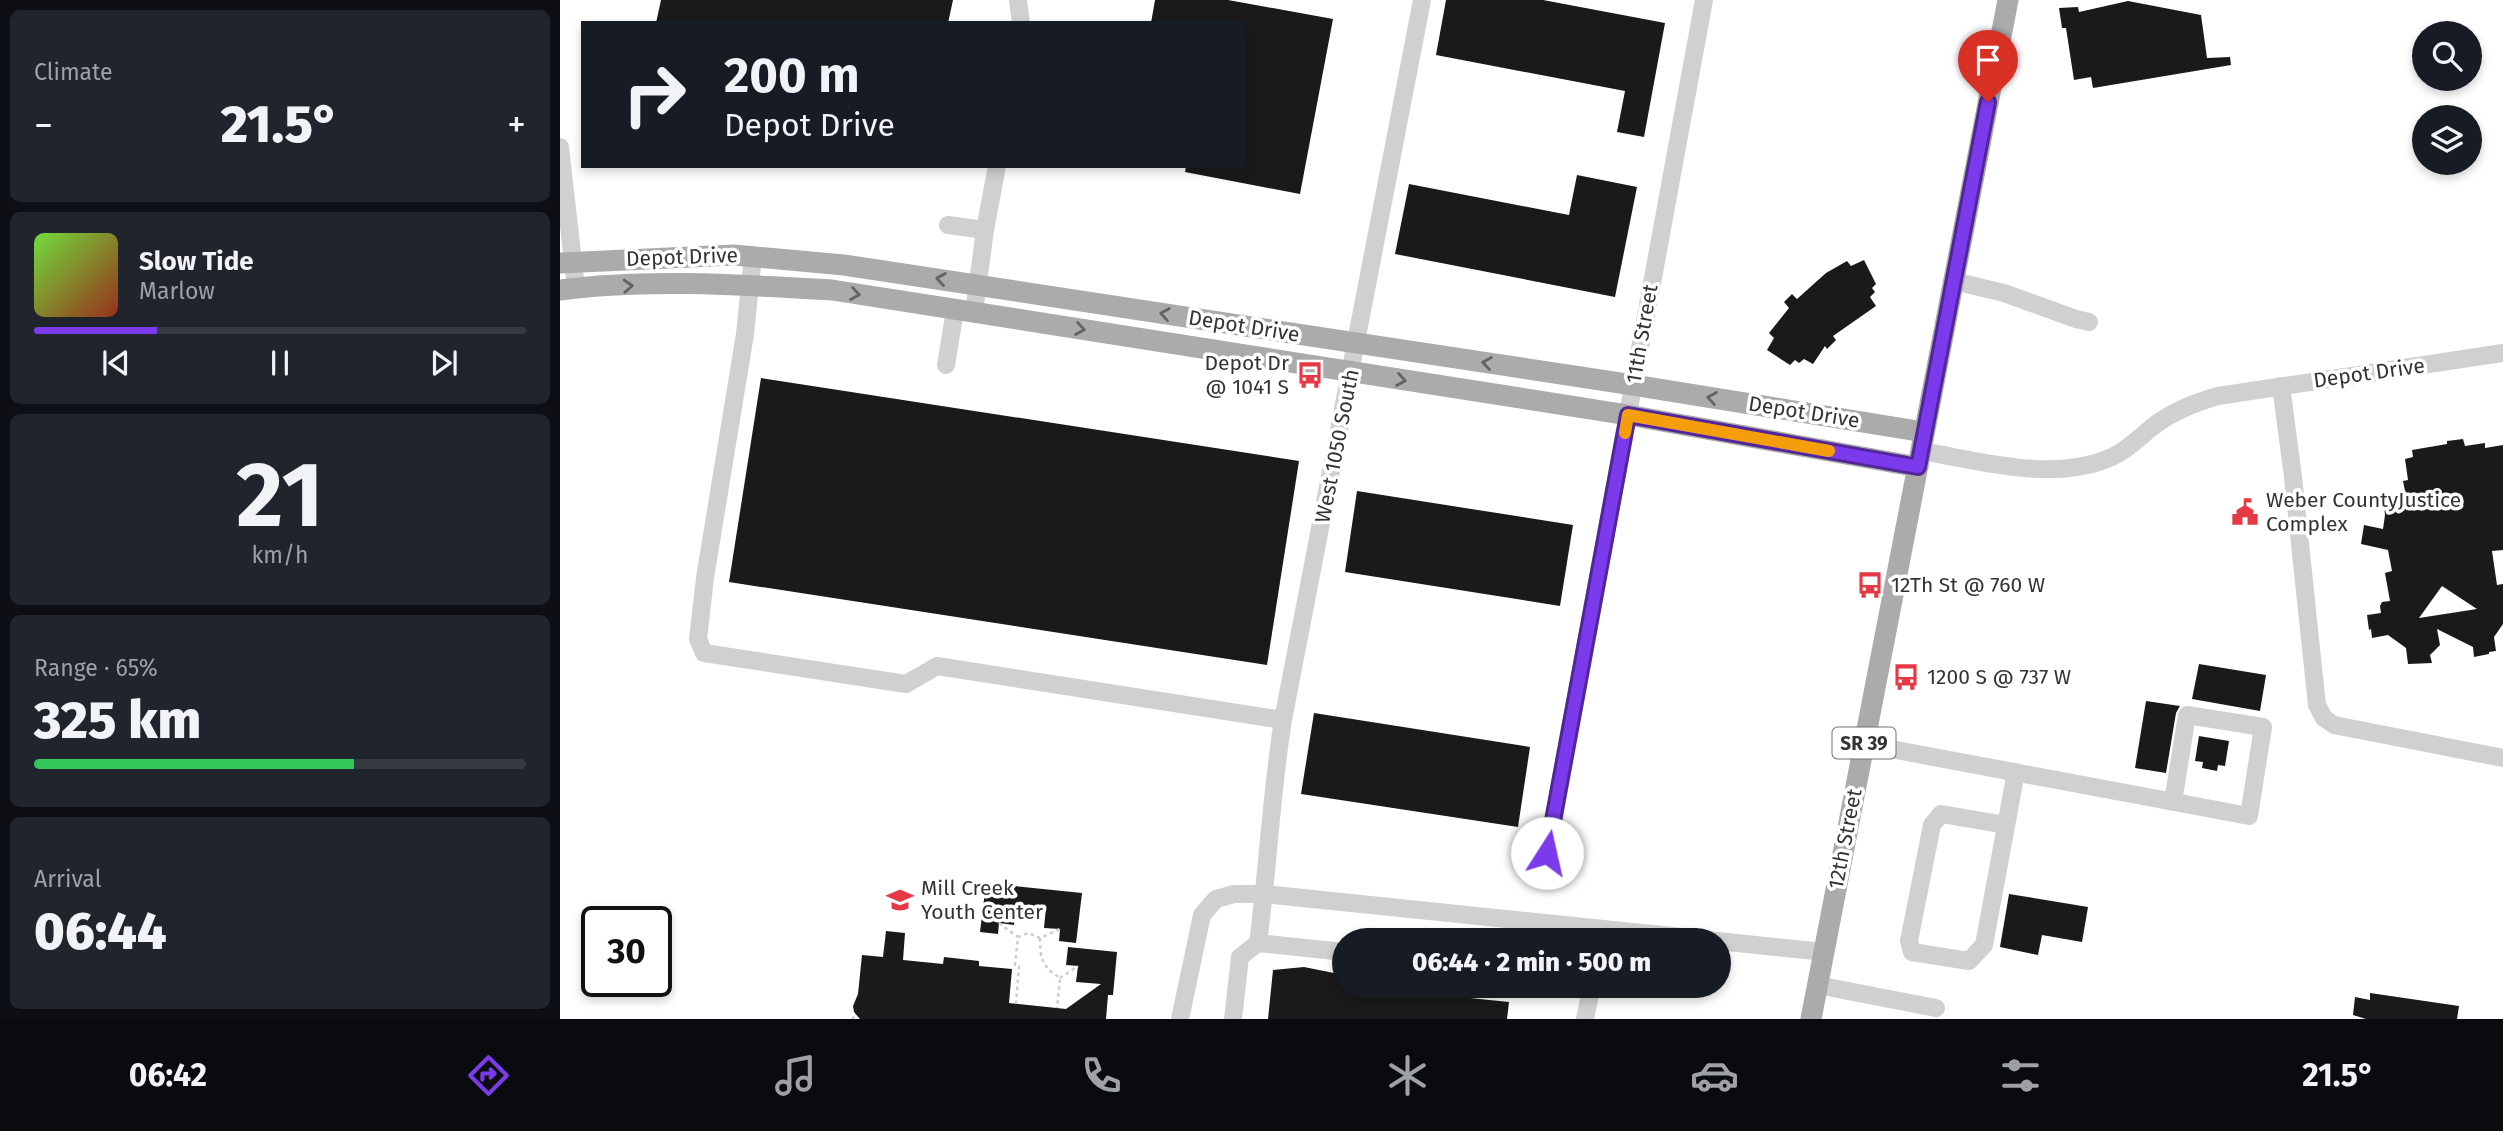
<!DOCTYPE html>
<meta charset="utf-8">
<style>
:root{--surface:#171b24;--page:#20242c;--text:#f1f3f6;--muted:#9ea1a6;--line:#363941;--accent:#7c3aed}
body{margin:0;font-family:"Fira Sans",sans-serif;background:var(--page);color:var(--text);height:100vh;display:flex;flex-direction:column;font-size:26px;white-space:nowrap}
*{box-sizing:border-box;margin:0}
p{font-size:23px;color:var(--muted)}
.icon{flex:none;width:38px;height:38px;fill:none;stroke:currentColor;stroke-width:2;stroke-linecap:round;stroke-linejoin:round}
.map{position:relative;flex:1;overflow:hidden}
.drawer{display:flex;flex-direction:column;gap:10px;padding:10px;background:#0d0f14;width:560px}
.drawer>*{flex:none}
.banner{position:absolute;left:21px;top:21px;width:665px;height:147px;border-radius:0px;box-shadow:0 4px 10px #0003;background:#171b24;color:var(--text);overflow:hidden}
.buttons{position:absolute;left:1852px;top:21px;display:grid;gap:14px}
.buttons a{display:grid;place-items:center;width:70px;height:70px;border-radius:50%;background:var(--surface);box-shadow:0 4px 10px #0003;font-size:35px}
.speed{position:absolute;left:21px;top:906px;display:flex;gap:14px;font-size:35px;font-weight:700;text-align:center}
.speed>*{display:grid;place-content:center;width:91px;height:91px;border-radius:50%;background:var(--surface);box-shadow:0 4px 10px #0003;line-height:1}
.speed .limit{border:4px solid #111;border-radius:10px;background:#fff;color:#111}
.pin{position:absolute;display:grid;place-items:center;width:60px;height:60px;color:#fff;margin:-72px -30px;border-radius:50% 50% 50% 0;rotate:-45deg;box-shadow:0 0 7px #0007}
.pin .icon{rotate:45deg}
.me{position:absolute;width:77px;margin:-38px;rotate:10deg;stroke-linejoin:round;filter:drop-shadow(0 0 5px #0008)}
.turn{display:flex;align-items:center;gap:24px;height:147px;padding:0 28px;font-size:32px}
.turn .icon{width:91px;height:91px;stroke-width:2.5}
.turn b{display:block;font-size:49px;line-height:60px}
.big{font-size:52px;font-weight:800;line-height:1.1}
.drawer .tile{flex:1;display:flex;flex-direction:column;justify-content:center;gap:10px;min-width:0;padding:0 24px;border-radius:10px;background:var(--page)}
.drawer .dial{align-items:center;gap:0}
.dial b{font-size:91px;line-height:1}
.song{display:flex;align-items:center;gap:21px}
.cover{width:84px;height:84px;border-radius:10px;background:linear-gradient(135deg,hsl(100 70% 55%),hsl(10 70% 35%))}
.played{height:7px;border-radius:4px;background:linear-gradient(90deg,var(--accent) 25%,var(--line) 25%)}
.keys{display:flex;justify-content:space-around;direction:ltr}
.heat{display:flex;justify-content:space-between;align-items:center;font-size:38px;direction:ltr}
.charge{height:10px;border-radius:5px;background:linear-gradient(90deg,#34c759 65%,var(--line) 0)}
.trip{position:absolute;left:772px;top:928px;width:399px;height:70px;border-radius:35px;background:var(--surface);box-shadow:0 4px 10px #0003;font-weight:800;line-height:70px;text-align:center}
.tabs{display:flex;height:112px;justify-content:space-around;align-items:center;background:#090b0e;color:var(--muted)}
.tabs .icon{width:49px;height:49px}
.tabs .current{color:var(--accent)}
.tabs b{font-size:32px;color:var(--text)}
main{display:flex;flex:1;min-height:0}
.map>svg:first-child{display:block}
.building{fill:#1a1a1a;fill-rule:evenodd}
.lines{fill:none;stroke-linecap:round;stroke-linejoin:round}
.path{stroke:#cdcdcd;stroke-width:2.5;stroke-dasharray:3.5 3.5;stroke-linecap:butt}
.minor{stroke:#d0d0d0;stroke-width:18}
.major{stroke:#ababab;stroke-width:21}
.oneway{stroke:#636363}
.route-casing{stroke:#51269a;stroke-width:18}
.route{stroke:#7c3aed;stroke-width:12}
.slow{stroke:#f59e0b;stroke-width:12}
.labels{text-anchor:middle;stroke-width:7;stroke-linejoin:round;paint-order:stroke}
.shield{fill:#fff;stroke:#707070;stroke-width:2}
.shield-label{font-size:19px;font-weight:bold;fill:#333}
.street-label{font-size:21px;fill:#333;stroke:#fff}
.poi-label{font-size:21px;fill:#333;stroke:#fff;text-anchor:start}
</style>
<main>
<section class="drawer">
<div class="tile"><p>Climate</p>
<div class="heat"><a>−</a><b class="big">21.5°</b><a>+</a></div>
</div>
<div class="tile">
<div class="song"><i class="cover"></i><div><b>Slow Tide</b><p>Marlow</p></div></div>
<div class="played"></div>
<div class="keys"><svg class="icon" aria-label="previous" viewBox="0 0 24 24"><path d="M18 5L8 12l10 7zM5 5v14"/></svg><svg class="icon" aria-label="pause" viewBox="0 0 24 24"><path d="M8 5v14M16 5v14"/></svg><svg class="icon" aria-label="next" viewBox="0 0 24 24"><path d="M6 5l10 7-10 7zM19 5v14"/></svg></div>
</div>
<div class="tile dial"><b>21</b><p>km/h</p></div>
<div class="tile"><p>Range · 65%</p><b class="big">325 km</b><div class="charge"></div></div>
<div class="tile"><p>Arrival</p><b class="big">06:44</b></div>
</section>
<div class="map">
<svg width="1943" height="1019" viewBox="0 0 1943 1019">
<rect width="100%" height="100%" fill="#fff"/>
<path class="building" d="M101 0H393L388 23H96Z
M595 0H668L773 19 740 194 625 172 626 166H684V23H591Z
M886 0H983L1105 23 1084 137 1057 132 1065 91 876 55Z
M1568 1 1641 15 1647 58 1670 57 1671 65 1533 88 1531 77 1514 80 1506 28H1502L1499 8 1518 7 1519 12Z
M1017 175 1077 187 1055 297 835 254 849 184 1009 215Z
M1304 260 1316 284 1312 288 1315 292 1310 297 1316 306 1273 336 1276 340 1267 349 1265 346 1253 364 1244 359 1239 363 1235 360 1230 365 1207 350 1214 338 1209 333 1229 308 1224 302 1232 294 1237 299 1266 273 1287 261 1291 266Z
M201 378 739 461 707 665 169 582Z
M1903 439 1905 446 1925 443V448L1943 445V550L1932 551 1937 585 1943 584V624L1934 637 1936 651 1929 652V654L1914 657 1913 647 1877 629 1880 645 1870 655 1872 663 1848 664 1846 648 1828 635 1812 638 1811 629 1809 630 1807 615 1821 613 1820 606 1822 602 1830 601 1825 573 1832 571 1828 550 1801 544 1804 525 1823 529 1825 515 1824 506 1834 504 1833 499 1841 498 1840 492 1845 491 1843 481 1848 480 1845 459 1853 457 1852 450 1887 444V441ZM1882 586 1917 609 1859 618Z
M797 491 1013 525 1000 606 785 572Z
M1639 664 1706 675 1700 711 1632 699Z
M1586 701 1620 706 1616 713 1606 773 1575 768Z
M754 713 970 747 958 827 741 794Z
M1639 736 1669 741 1665 766 1658 765 1657 771 1642 768 1643 762 1635 761Z
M426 883 522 893 516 943 499 941 500 929 484 928 486 907 457 904 454 925 439 923 438 934 420 932Z
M1449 894 1528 907 1522 942 1482 935 1478 955 1440 947Z
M326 931 345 933 343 960 383 964 384 957 419 961V966L452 969 449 1003 506 1009 541 984 516 982 518 966 506 965 508 947 557 952 553 995H548L546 1019H300L294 1012 293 1006 298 994 302 955 323 957Z
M744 967 784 975V985L949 1002 947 1019H708L713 970Z
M1810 993 1899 1006 1897 1019H1806L1793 1015 1795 997 1810 1000Z"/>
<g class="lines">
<path class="path" d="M439 923 458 937
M480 938C480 958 482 967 500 978L497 1008
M500 978 518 966
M456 1004 459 966 455 965 458 937 468 933 480 938 500 929
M292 1019 296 1015"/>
<path class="minor" d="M458 0 461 23
M0 147 16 288
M388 225 425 230 414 312
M425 230 437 166
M193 256 185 334 145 578 138 639 144 653 346 684 377 666 723 720
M1394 281 1444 293 1516 319 1529 322
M386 365 395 310
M1721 386 1733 477 1757 705 1764 718 1774 725 1943 758
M1361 451C1421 461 1493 483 1552 457 1567 450 1578 439 1591 428 1611 412 1633 403 1658 396L1943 353
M1304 744 1689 816 1703 727 1627 715 1613 802
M1446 825 1381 814 1372 825 1349 941 1352 952 1409 961 1424 945 1456 772
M998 870 987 855 1144 0
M1158 941 1264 952
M784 952 698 943C708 869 711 794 723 720L862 0
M1257 985 1376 1008
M620 1019 642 915 656 899 674 894H704L1151 940
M673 1019 680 957 698 943
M1025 1019 1032 985"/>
<path class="major" d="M0 263 174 255 284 265 1073 385 1364 432
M0 290C86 278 185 285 272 290L1068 415 1358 467
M1251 1019 1448 0"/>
</g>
<defs><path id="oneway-chevron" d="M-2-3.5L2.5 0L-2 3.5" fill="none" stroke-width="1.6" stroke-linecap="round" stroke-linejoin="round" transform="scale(1.75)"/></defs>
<g class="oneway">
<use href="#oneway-chevron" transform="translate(381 279) rotate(-171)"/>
<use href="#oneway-chevron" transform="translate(68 286) rotate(-3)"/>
<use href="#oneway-chevron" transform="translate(295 294) rotate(9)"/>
<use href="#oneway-chevron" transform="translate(605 314) rotate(-171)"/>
<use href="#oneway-chevron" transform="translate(520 329) rotate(9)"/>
<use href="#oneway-chevron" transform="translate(927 363) rotate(-171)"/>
<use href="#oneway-chevron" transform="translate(841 380) rotate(9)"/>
<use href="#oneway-chevron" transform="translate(1152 398) rotate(-171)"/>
</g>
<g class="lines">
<defs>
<path id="route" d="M987 853 1068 415 1358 467 1428 102"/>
</defs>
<use href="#route" class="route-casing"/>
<use href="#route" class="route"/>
<path class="slow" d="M1065 433 1068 415 1269 451"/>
</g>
<defs>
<symbol id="bus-bare" viewBox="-9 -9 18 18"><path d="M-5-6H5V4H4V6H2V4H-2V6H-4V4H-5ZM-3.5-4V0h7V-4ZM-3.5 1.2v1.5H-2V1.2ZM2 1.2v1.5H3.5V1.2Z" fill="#e63946" stroke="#fff" stroke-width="2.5" paint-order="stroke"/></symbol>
<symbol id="civic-bare" viewBox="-9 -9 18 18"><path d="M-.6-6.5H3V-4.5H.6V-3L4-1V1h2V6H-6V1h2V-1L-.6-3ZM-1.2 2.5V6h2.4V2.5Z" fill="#e63946" stroke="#fff" stroke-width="2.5" paint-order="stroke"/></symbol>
<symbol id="school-bare" viewBox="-9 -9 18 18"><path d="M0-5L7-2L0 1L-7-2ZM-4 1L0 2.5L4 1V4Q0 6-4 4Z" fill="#e63946" stroke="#fff" stroke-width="2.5" paint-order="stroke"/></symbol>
</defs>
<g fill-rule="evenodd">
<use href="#bus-bare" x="731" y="356" width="38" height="38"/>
<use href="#civic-bare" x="1666" y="493" width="38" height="38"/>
<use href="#bus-bare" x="1291" y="566" width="38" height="38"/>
<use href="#bus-bare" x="1327" y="658" width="38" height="38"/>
<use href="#school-bare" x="321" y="881" width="38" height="38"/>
</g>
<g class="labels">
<rect class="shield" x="1272.5" y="727.5" width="63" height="31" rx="5"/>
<g class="shield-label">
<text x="1304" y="750">SR 39</text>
</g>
<g class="street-label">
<text transform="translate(122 257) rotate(-2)" y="7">Depot Drive</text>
<text transform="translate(684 326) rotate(9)" y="7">Depot Drive</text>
<text transform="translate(1082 334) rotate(-80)" y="7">11th Street</text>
<text transform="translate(1809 373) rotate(-8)" y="7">Depot Drive</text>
<text transform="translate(1244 412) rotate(9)" y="7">Depot Drive</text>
<text transform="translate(777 446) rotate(-79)" y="7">West 1050 South</text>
<text transform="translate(1285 839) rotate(-79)" y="7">12th Street</text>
</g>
<g class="poi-label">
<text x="729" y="370" text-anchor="end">Depot Dr<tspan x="729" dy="24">@ 1041 S</tspan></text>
<text x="1706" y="507">Weber CountyJustice<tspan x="1706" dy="24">Complex</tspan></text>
<text x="1331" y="592">12Th St @ 760 W</text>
<text x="1367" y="684">1200 S @ 737 W</text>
<text x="361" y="895">Mill Creek<tspan x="361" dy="24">Youth Center</tspan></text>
</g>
</g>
</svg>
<div class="buttons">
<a><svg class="icon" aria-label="search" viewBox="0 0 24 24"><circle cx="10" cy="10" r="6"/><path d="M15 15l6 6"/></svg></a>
<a><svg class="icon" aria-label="layers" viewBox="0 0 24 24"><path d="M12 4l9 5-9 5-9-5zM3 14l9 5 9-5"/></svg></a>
</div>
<div class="speed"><div class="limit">30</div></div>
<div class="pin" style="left:1428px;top:102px;background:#d93025"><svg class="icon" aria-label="arrive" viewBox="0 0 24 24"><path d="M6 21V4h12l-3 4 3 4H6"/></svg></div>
<svg class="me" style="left:987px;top:853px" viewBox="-20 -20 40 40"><circle r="19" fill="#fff"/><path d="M0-13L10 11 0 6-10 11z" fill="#7c3aed"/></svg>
<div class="trip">06:44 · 2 min · 500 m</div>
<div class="banner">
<div class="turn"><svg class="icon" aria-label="right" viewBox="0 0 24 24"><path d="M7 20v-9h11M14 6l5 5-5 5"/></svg><div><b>200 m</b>Depot Drive</div></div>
</div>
</div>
</main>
<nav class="tabs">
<b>06:42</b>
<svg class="icon current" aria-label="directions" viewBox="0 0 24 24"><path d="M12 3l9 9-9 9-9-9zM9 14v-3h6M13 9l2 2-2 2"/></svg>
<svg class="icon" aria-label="music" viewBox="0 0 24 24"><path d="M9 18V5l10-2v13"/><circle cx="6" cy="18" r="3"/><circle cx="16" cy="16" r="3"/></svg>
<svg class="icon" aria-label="phone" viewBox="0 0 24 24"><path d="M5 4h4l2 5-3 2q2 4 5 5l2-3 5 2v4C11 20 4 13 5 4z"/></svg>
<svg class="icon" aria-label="climate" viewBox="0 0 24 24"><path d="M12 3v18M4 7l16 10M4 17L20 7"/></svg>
<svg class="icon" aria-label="car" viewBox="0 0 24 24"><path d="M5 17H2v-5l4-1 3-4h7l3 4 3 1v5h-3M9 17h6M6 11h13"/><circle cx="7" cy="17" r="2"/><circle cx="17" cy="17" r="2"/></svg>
<svg class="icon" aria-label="filters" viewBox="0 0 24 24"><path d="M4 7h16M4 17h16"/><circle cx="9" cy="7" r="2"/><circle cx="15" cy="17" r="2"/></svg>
<b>21.5°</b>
</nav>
